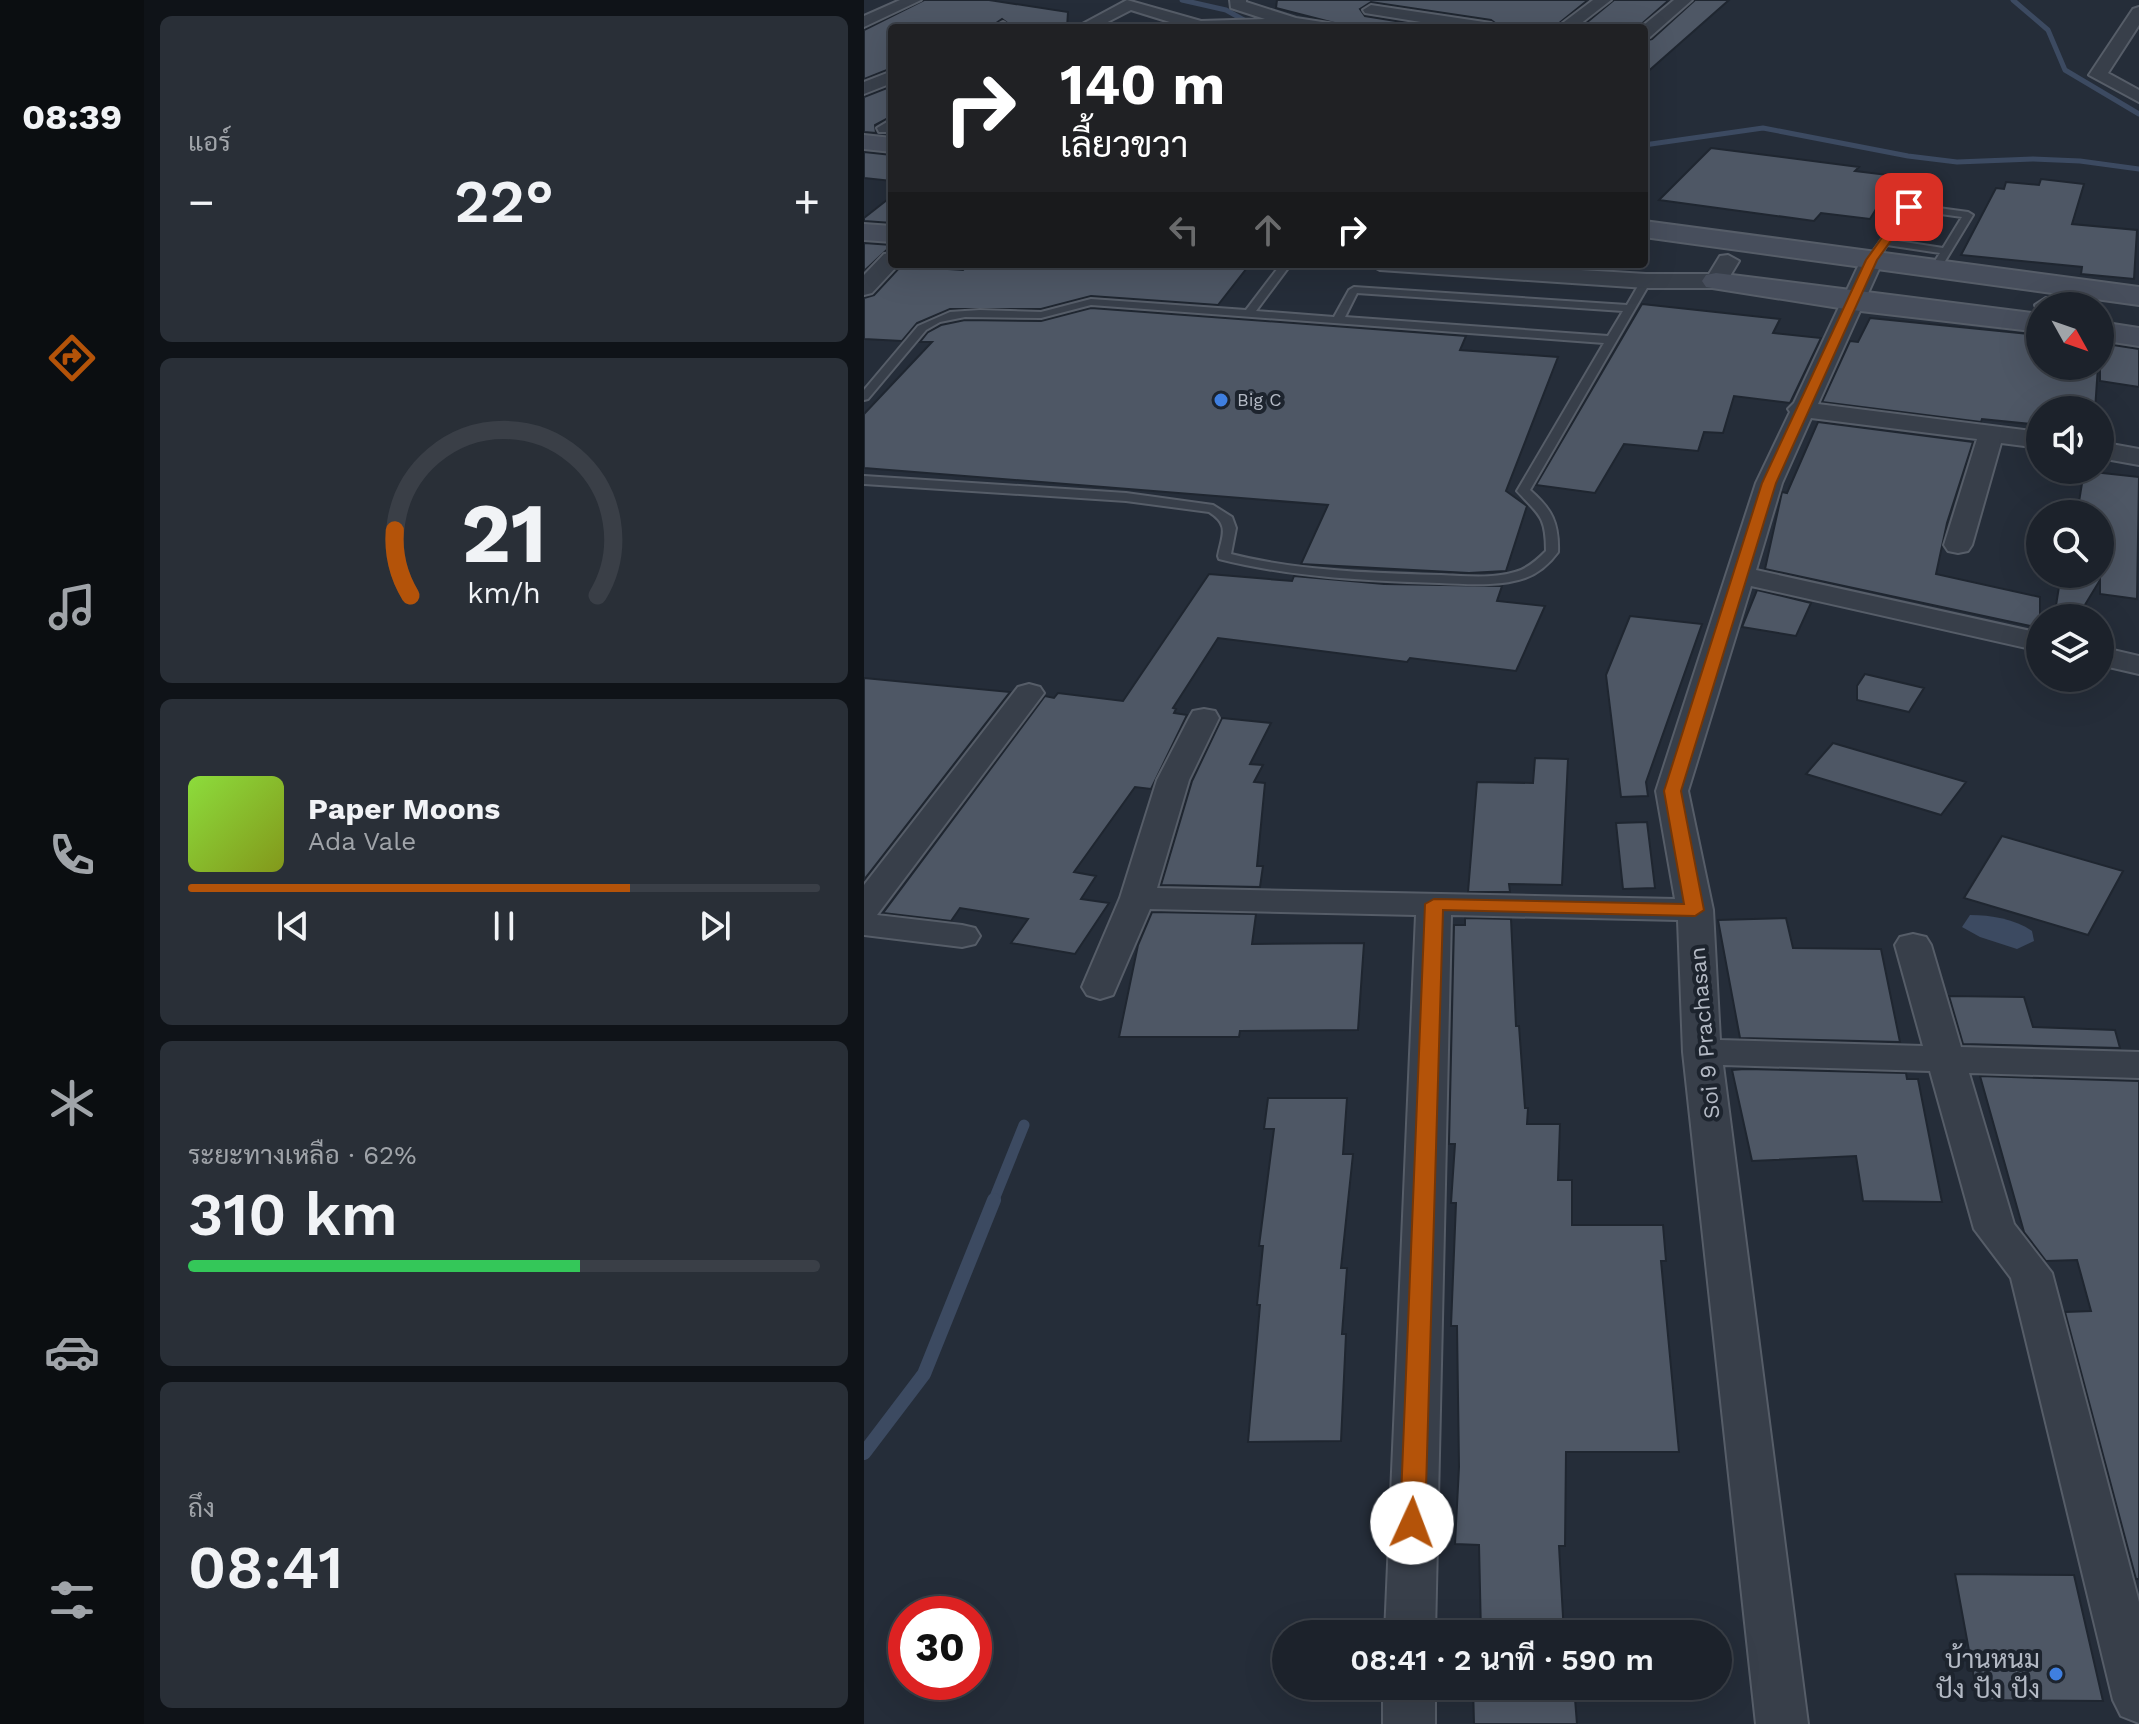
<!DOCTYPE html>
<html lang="th">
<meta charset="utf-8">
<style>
:root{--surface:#1c222b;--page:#292f37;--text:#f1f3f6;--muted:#a0a4a9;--line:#3a3f47;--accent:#b45309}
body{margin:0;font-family:"Work Sans",Sarabun,sans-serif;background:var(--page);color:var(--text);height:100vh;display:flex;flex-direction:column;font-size:30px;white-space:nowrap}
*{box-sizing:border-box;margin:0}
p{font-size:26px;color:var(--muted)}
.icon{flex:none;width:44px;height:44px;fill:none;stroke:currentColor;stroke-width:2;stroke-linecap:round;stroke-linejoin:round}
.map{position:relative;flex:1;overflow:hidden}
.sheet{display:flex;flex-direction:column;gap:16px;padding:16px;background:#0f1318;width:720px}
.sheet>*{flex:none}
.top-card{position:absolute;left:24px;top:24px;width:760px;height:244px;border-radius:8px;box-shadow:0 8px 32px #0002,0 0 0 2px var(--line);background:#202124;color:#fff;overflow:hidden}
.needle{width:52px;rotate:130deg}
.buttons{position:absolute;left:1162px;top:292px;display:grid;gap:16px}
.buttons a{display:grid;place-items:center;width:88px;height:88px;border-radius:50%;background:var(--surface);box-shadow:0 8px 32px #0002,0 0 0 2px var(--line);font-size:40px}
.speed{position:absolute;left:24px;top:1596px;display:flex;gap:16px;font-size:40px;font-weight:700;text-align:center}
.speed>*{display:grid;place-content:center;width:104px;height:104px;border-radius:50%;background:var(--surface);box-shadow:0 8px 32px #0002,0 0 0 2px var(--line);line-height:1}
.speed .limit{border:12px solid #d22;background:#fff;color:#111}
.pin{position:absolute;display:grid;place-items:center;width:68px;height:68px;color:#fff;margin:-34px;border-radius:16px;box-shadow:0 4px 12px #0006}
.me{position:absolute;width:88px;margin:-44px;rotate:2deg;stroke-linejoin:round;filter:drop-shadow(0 0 6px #0008)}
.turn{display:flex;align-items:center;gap:28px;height:168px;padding:0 40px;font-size:36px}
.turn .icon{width:104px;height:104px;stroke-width:2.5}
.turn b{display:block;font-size:56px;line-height:68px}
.lanes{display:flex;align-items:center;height:76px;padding:0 40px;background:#0003;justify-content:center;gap:40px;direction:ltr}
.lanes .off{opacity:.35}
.big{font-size:60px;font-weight:600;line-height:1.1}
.sheet .tile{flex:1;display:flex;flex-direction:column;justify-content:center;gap:12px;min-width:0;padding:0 28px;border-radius:12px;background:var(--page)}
.sheet .dial{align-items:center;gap:0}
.dial svg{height:208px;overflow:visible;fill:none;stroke:var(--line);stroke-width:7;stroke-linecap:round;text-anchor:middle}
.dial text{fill:var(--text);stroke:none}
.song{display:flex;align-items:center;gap:24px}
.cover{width:96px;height:96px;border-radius:12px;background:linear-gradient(135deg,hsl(90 70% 55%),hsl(70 70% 35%))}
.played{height:8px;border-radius:4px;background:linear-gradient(90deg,var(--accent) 70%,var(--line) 70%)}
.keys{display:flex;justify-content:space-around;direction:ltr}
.heat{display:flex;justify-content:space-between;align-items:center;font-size:44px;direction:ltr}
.charge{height:12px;border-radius:6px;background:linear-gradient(90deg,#34c759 62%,var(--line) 0)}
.trip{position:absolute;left:408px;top:1620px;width:460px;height:80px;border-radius:40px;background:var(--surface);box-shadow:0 8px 32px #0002,0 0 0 2px var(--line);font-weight:600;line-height:80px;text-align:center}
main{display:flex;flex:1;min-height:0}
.menu{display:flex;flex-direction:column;width:144px;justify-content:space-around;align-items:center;background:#0b0e11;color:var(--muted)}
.menu .icon{width:56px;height:56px}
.menu .current{color:var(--accent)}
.menu b{font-size:36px;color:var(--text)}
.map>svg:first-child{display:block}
.water{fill:#3c4a61}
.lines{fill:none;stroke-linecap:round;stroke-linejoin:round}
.stream-far2{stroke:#3c4a61;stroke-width:5}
.stream-far1{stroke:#3c4a61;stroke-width:11}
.stream{stroke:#3c4a61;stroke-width:14}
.building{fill:#4e5765;stroke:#1f2630;stroke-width:2}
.lane-casing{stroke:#565d68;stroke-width:4}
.street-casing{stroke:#565d68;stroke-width:4}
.secondary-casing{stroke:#565d68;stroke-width:4}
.lane{fill:#383f4a;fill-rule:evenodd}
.street{fill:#383f4a;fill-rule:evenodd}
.secondary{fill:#474e5c;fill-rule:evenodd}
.route{fill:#b45309;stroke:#753606;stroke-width:2}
.shop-dot{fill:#3f7fe0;stroke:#1d242e;stroke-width:3}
.labels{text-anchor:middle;stroke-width:8;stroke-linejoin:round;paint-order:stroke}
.far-poi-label{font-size:18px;fill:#b4bac5;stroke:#1d242e;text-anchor:start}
.street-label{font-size:22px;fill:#b4bac5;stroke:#1d242e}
.near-poi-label{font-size:26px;fill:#b4bac5;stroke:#1d242e;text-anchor:end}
</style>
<main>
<nav class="menu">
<b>08:39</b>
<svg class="icon current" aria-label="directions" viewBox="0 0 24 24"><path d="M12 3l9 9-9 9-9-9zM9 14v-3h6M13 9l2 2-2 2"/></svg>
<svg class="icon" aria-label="music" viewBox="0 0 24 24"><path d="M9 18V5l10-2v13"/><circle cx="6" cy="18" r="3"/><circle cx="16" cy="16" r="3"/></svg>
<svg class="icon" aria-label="phone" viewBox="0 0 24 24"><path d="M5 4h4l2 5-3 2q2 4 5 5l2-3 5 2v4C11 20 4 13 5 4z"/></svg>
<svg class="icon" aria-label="climate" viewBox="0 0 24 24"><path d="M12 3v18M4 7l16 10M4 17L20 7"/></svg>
<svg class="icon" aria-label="car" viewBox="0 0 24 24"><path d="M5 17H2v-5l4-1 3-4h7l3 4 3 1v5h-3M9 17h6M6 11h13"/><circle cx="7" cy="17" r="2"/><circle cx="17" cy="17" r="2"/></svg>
<svg class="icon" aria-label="filters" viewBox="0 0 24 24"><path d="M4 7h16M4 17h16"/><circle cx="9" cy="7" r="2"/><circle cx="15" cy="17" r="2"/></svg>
</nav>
<section class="sheet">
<div class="tile"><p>แอร์</p>
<div class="heat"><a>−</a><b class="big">22°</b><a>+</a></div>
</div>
<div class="tile dial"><svg viewBox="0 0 100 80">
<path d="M14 69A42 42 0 1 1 86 69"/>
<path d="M14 69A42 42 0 0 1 8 44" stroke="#b45309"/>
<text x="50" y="56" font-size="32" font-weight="700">21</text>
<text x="50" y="72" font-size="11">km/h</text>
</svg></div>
<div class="tile">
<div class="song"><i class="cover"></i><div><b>Paper Moons</b><p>Ada Vale</p></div></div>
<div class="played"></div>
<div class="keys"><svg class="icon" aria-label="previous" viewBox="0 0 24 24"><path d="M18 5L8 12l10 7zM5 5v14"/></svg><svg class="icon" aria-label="pause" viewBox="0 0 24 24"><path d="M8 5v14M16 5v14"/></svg><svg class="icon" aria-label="next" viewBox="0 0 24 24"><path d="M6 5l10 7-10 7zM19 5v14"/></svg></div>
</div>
<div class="tile"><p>ระยะทางเหลือ · 62%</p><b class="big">310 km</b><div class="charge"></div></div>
<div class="tile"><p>ถึง</p><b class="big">08:41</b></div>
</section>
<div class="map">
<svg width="1275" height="1724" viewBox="0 0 1275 1724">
<rect width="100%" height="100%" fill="#252d39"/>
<path class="water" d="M1106 915C1127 915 1151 919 1168 931L1170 941 1153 949 1116 937 1098 927Z"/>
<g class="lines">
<path class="stream-far2" d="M318 0 362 10 394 28
M1149 0 1184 30 1201 70 1275 114
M780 145 899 128 1044 156 1093 162 1169 159 1216 161 1275 169"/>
<path class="stream-far1" d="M129 1202 160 1125"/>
<path class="stream" d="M0 1453 60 1374 130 1200"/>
</g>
<path class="building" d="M60 0H125L204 12 203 28H150L138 19 125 28H28V68L0 79V30Z
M413 0H724L689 28H638L627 20 507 2 496 9 501 16 575 28H490L412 8Z
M750 0H805L773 28H716Z
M831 0H865L780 75V41L788 39Z
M28 86V116L11 125 12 133 0 132V97Z
M847 148 995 167 991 171 1032 176 1006 219 957 213 950 221 795 200Z
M0 152 28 155V181L0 178Z
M1177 179 1220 184 1208 224 1273 230 1270 279 1217 274 1218 267 1097 255 1132 188 1140 189 1142 182 1175 185Z
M28 196V223L0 221V218Z
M0 243 28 245 0 271Z
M105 264H386L354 305 227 296 177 309H86L53 323 38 341 0 339V298L10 295 37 266 99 270Z
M778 304 916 319 909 333 957 338 926 403 870 396 859 433 840 432 834 451 760 444 731 493 672 485Z
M227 308 602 336 596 350 694 357 642 491 663 506 642 571 605 573 437 564 464 505 0 468V414L68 342H56L64 332 77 325 101 320 177 321Z
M1006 318 1176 335V366H1234L1231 410H1176V425L1118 419 1117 422 958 402 986 341 994 342Z
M1236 343 1275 349V387L1236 381Z
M954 422 1109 442 1083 523 1072 574 1176 597V628L901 569 918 492 923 493Z
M1220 471 1275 477 1273 599 1236 594V580L1213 618H1190L1197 574H1236V514H1213Z
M345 574 428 581 430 576 520 584 638 586 633 601 681 606 652 671 546 658 543 662 354 638 309 708 312 709 310 713 323 715 287 789 271 787 210 872 232 876 217 899 245 903 211 954 147 943 164 919 96 908 87 921 19 913 181 696 190 698 194 693 259 701Z
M893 590 947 603 932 636 878 627Z
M766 616 838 624 782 782 784 796 757 797 742 675Z
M1001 674 1060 688 1045 712 993 700V686Z
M0 678 146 692 0 880Z
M358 718 407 723 386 764 399 765 390 782 401 783 393 866H399L396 887 297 885 328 781Z
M969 743 1102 782 1077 815 942 774Z
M671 758 704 759 698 885 645 884 646 892H604L613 782 669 783Z
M783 822 791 888 759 889 752 823Z
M1138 836 1259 871 1224 935 1100 898Z
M288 912 392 914 388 944 500 943 494 1030 376 1031 375 1037H255L274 945Z
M601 918 647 919 652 1026H655L661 1108H664L663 1124H696L694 1180H708V1225H799L802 1261H797L815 1452H702L701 1546H695L700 1634H617L615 1545 591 1544 595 1467 593 1326H587L592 1203H587L591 1144H585L590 925H601Z
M922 918 929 948 1017 949 1036 1042 876 1038 854 920Z
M1085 996 1160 997 1169 1027 1251 1030 1256 1048 1099 1044Z
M881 1069 1042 1073 1043 1079H1054L1078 1202 999 1201 992 1156 888 1161 868 1070Z
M1116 1076 1275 1081V1579H1272L1201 1312 1227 1311 1213 1260 1182 1261 1160 1232Z
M404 1098H483L479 1154H489L477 1268H483L478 1334H482L477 1441 384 1442 396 1305H393L399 1246H395L410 1129H400Z
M1091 1574 1210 1575 1239 1701 1114 1700Z
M609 1686H710L713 1724H610Z"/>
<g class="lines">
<defs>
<path id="lane" d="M1045 204 1104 212 1109 215 1075 271 1066 269 1076 253 1023 245 1012 262 1003 260 1042 205ZM1048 210 1098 217 1079 248 1027 240Z
M417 264H427L392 311 470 317 485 290 490 287 763 305 778 279H786L787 281 666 490C688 509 695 523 694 552 686 563 675 573 661 578 635 587 603 584 575 583 502 581 426 577 355 559L354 556C358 535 366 525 345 512L262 501 0 484V476L262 493 349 505 368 517 372 528 367 554C434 571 508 573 577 575 601 576 628 579 651 572 663 569 673 560 682 551 682 516 675 515 653 491L740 343 227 305 177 318 101 317 76 322 62 330 4 399 0 400V390L54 326 86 312 116 310 177 312 227 299 382 310ZM493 293 759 311 744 336 481 317Z"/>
<path id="street" d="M36 0H57L0 27V16Z
M366 0H382V2L432 18 471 24 473 28H325L267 10 232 28H211L263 0 337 21 401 19 367 8Z
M729 0H747L711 28H692Z
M810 0H828L786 37 780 38V28H776Z
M507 5 627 23 635 28H594L501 13 499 10Z
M1275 7V25L1244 73 1275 90V102L1225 75 1269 9Z
M139 22 147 27 128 28Z
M28 71V83L0 94V82Z
M28 119V132H15L13 128Z
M28 253V264H35L8 293 0 295V275L20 254Z
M1008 254 1019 260 954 404 1176 432V448L1137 443 1108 545 1104 551 1094 553 1084 551 1080 545 1113 439 947 418 918 483 892 570 1176 633V651L887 586 824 791 849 910 856 1040 1059 1046 1031 945 1036 937 1049 934 1062 937 1067 945 1097 1047 1275 1052V1078L1105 1073 1150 1224 1188 1273 1275 1602V1723L1257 1716 1249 1700 1147 1278 1110 1229 1066 1071 859 1065 944 1724H892L819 1052 814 920 587 915 571 1634H521L552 915 286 909 249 995 236 999 223 995 218 987 256 898 293 780 325 718 329 711 340 709 351 711 355 718 325 780 293 888 811 899 792 791 892 483 926 412 924 409 930 403 997 260Z
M864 255 875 261 860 286 852 288H782L516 270 505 264H618L782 274H845L856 256Z
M1182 298 1190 300 1193 306H1176L1174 311 1171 305Z
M1236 442 1275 449V465L1236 458Z
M1236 647 1275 656V674L1236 665Z
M165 684 176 687 180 693 13 915 98 925 111 928 116 936 111 944 98 947 0 935V885L154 687Z
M519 1686H571V1724H519Z"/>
<path id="secondary" d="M0 135 28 138V152L0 149Z
M780 221 1275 287V305L780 237Z
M0 224 28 226V242L0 240Z
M852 273 1176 314V332L988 310 842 287 838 281 842 275Z
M1236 322 1275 328V346L1236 340Z"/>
</defs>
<use href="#lane" class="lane-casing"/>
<use href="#street" class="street-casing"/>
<use href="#secondary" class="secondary-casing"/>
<use href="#lane" class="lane"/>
<use href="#street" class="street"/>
<use href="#secondary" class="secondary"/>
</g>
<path class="route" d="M1042 204 1051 207 1013 260 912 483 817 791 840 910 831 916 579 910 561 1523 557 1530 548 1533 539 1530 536 1523 561 904 570 899 820 904 800 791 898 483 1002 260Z"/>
<g class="shop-dot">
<circle cx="357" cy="400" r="8"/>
<circle cx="1192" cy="1674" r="8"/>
</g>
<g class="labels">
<g class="far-poi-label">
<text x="373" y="406">Big C</text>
</g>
<g class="street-label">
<text transform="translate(840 1033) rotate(-95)" y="8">Soi 9 Prachasan</text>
</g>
<g class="near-poi-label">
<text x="1176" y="1668">บ้านหนม<tspan x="1176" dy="30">ปัง ปัง ปัง</tspan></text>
</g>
</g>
</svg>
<div class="buttons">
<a><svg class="needle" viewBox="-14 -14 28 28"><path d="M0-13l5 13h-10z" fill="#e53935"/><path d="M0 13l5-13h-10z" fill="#a0a4a9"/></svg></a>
<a><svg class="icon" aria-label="sound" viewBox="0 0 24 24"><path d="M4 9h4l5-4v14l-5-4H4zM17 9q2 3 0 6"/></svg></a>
<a><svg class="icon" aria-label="search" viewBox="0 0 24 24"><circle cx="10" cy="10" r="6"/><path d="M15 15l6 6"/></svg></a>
<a><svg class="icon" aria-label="layers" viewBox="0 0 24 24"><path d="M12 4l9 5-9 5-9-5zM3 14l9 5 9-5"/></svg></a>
</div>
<div class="speed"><div class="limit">30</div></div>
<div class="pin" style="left:1045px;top:207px;background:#d93025"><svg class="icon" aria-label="arrive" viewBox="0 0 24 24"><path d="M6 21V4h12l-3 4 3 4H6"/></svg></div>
<svg class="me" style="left:548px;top:1523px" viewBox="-20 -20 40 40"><circle r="19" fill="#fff"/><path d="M0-13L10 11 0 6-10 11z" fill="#b45309"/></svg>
<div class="trip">08:41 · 2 นาที · 590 m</div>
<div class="top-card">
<div class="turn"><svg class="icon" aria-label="right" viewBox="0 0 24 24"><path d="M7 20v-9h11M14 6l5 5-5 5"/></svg><div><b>140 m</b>เลี้ยวขวา</div></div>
<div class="lanes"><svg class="icon off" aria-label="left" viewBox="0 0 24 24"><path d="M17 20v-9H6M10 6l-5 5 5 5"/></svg><svg class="icon off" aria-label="ahead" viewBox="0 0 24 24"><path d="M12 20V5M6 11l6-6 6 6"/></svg><svg class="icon" aria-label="right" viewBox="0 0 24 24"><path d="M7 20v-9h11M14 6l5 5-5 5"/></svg></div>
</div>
</div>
</main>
